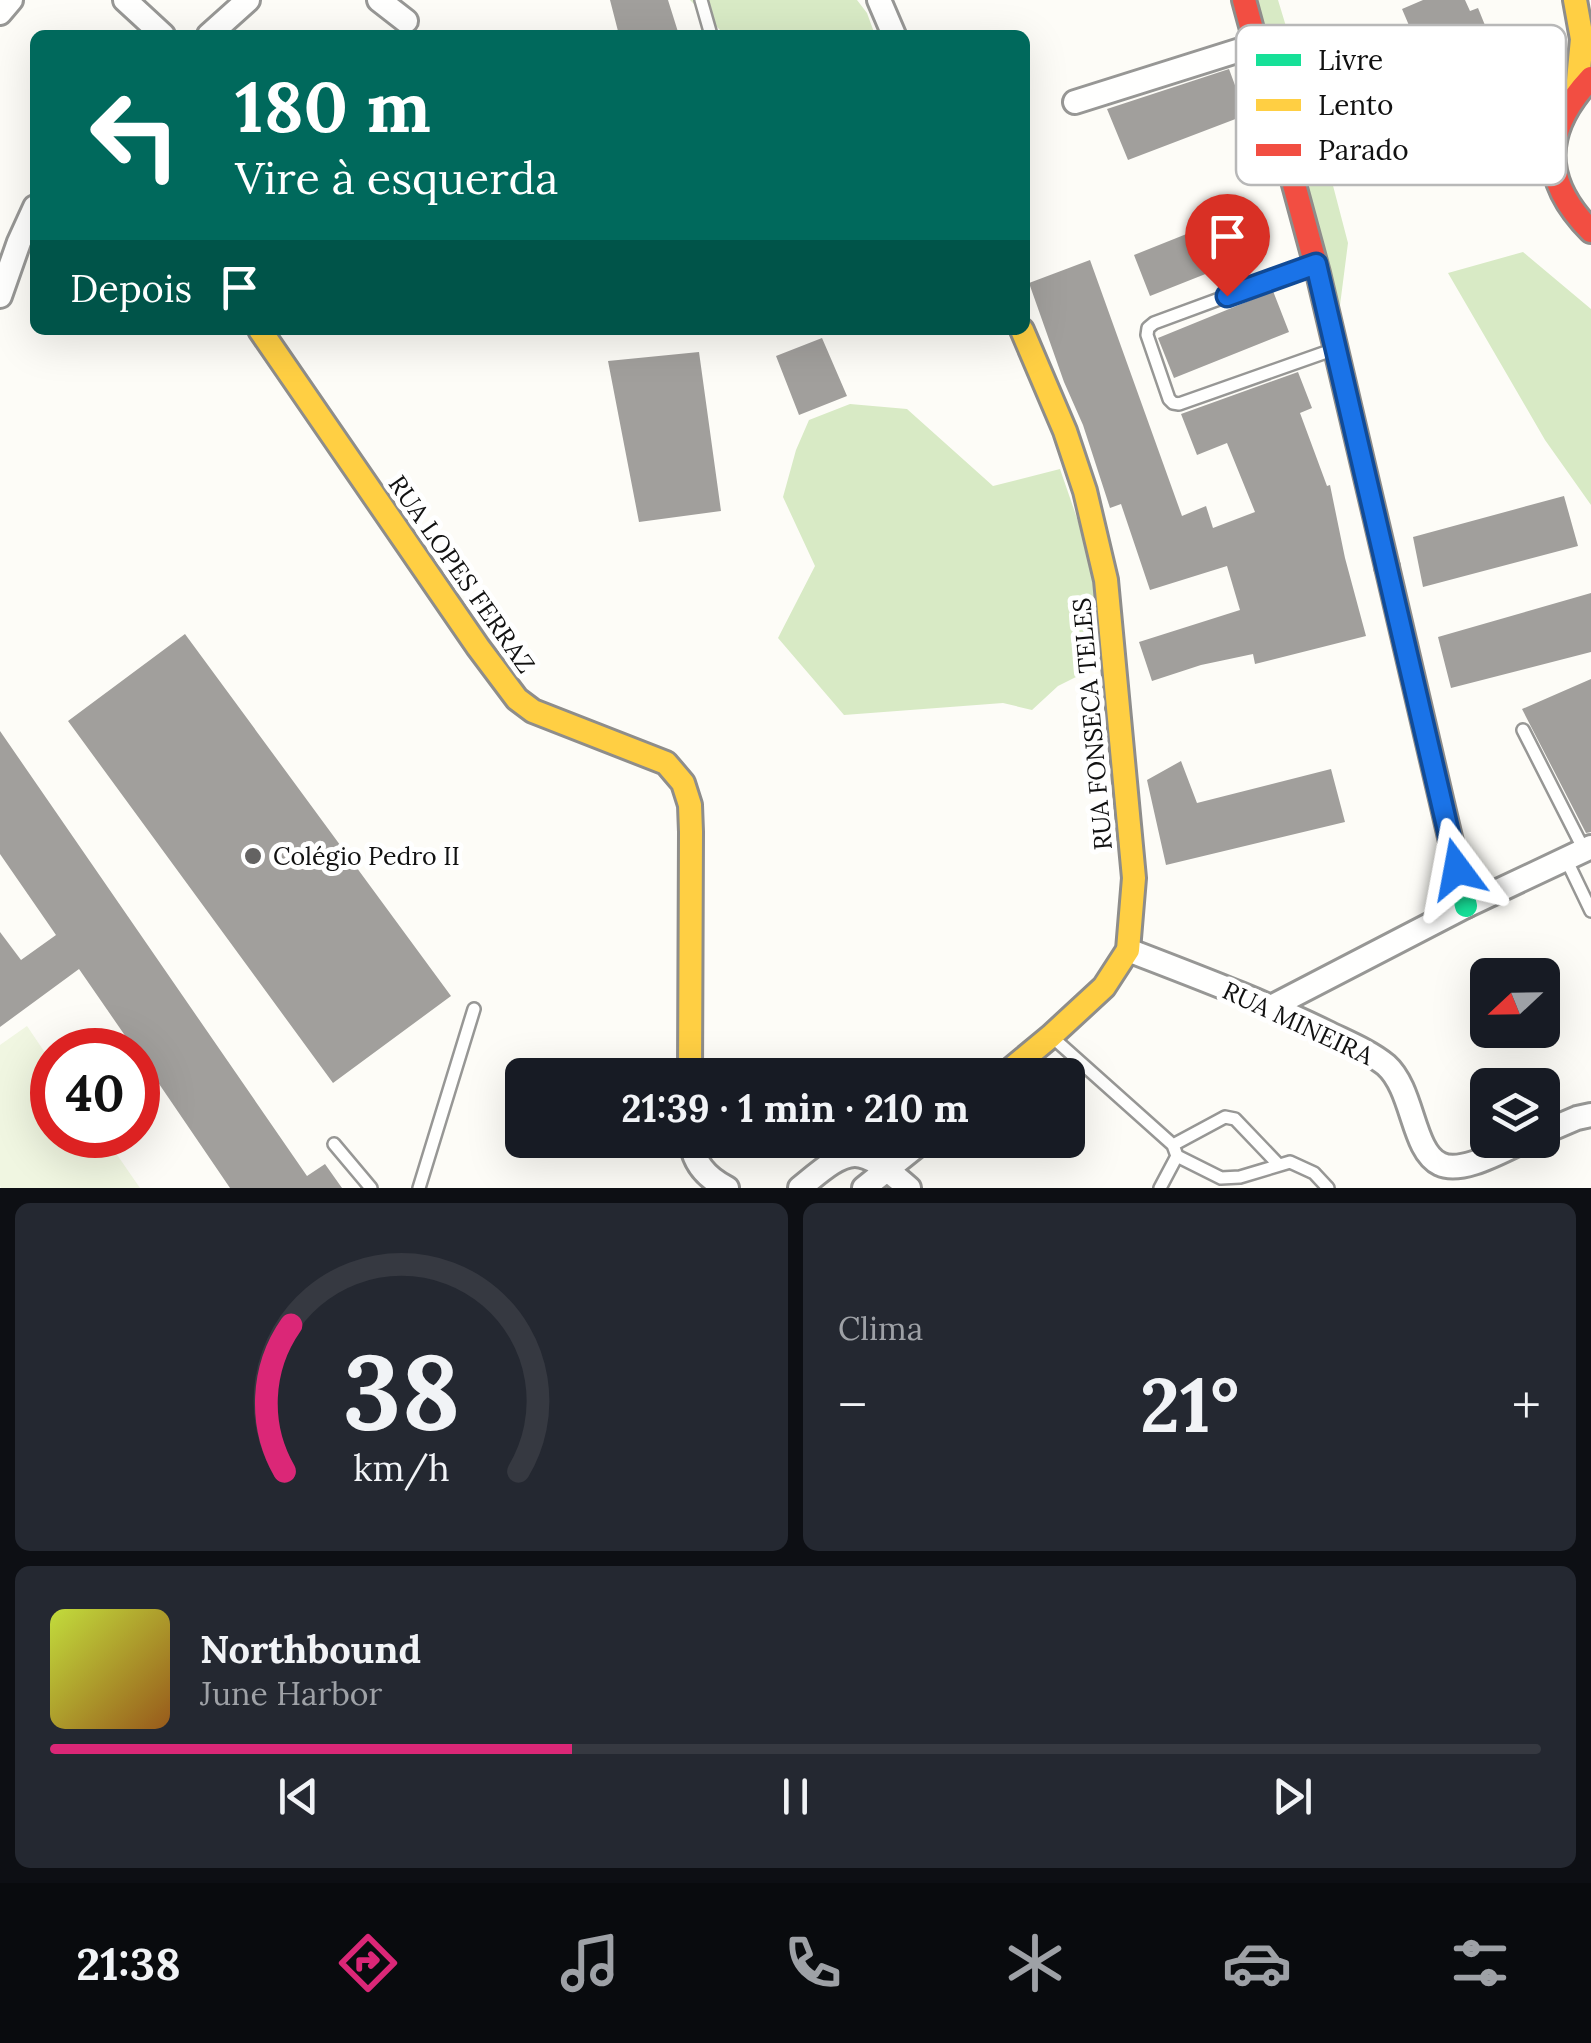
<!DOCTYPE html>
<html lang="pt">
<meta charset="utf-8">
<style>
:root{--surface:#171b24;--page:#242831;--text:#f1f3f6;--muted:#9ea1a6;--line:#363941;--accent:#db2777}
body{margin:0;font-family:Lora,serif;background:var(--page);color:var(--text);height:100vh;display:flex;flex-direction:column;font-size:38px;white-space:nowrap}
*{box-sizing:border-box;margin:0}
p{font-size:32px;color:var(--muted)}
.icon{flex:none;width:55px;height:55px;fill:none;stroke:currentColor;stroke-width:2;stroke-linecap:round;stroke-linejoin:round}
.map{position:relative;height:1188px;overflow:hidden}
.sheet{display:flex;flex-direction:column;gap:15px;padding:15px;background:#0d0f14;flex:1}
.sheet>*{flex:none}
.top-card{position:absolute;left:30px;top:30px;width:1000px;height:305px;border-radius:15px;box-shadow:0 10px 40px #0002;background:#00695c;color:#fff;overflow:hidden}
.needle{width:65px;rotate:248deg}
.buttons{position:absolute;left:1470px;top:958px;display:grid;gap:20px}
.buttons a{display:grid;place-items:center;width:90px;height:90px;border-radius:15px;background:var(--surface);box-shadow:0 10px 40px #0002;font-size:50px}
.speed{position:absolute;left:30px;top:1028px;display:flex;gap:20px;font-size:50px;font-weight:700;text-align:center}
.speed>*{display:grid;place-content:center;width:130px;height:130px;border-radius:50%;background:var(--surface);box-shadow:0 10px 40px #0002;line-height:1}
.speed .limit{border:15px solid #d22;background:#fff;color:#111}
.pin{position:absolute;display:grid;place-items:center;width:85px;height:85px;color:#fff;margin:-102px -42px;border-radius:50% 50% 50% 0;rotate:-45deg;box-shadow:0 0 10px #0007}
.pin .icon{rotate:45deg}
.me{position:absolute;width:110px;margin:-55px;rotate:347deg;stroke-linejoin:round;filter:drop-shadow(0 0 8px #0008)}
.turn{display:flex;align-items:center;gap:35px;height:210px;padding:0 40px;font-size:45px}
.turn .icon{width:130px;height:130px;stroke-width:2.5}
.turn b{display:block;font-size:70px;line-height:85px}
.then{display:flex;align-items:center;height:95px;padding:0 40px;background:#0003;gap:20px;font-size:38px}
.big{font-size:75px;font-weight:700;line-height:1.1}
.sheet .tile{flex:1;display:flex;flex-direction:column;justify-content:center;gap:15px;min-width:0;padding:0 35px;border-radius:15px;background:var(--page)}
.sheet .dial{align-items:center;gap:0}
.dial svg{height:260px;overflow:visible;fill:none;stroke:var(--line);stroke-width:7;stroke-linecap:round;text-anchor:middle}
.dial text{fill:var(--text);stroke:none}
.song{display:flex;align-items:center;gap:30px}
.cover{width:120px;height:120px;border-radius:15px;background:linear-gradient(135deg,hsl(70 70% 55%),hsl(30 70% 35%))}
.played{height:10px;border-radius:5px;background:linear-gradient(90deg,var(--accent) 35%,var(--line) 35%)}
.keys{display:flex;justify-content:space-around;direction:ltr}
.heat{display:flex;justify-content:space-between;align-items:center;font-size:55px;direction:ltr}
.sheet .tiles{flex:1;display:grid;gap:15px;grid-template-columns:1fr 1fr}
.tile:last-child{grid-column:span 2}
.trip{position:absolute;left:505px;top:1058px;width:580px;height:100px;border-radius:15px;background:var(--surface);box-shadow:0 10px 40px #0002;font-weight:700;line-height:100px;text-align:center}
.menu{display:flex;height:160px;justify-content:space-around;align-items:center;background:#090b0e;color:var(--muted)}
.menu .icon{width:70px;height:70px}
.menu .on{color:var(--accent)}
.menu b{font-size:45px;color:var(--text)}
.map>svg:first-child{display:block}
.forest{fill:#d8eac5}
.pitch{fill:#f0f6e1}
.building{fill:#a19f9c}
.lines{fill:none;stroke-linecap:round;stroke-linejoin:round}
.lane-casing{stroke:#979795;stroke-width:16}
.street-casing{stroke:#979795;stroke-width:28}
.fast-casing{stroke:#8e8d8b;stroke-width:28}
.slow-casing{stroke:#8e8d8b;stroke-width:28}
.jam-casing{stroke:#8e8d8b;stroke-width:28}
.lane{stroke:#fffffe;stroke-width:11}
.street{stroke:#fffffe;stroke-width:22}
.fast{stroke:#16e098;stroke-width:22}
.slow{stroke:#ffcf43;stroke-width:22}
.jam{stroke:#f24e42;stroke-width:22}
.route-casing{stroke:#114b97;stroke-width:25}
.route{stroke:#1a73e8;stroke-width:18}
.poi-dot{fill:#646362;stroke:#fff;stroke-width:4}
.labels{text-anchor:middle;stroke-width:10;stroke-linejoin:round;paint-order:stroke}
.street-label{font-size:25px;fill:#111;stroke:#fff}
.poi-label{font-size:25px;fill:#111;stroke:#fff;text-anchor:start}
.key{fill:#fff;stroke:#b8b8b8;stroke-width:2.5}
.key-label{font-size:28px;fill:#111}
</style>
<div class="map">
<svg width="1591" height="1188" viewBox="0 0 1591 1188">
<rect width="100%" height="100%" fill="#fdfcf7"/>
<path class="forest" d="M690 0H857L867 13 875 35H725Z
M1235 0H1278L1325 155 1348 243 1335 344Z
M1523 252 1591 309V505L1545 440 1448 273Z
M850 404 907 409 993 486 1060 469 1098 579 1096 667 1058 686 1032 710 1003 703 844 715 778 638 815 566 783 497 796 450 809 420Z"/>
<path class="pitch" d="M27 1026 52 1063V1135H118L123 1141 113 1149 140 1188H1L0 1186V1045Z"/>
<path class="building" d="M610 0H668L679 35H619Z
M1423 0H1465L1470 11 1478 8 1506 77 1486 86 1489 93 1455 107 1451 98 1432 106 1418 74 1428 70 1402 9Z
M1229 69 1246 115 1128 160 1107 109Z
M1249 209 1266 250 1150 296 1134 255Z
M1090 260 1182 516 1206 506 1213 528 1255 512 1227 443 1197 455 1181 414 1298 372 1312 408 1300 413 1327 486 1330 485 1345 558 1366 636 1255 664 1253 654 1201 665 1152 681 1139 642 1240 610 1227 566 1150 590 1121 504 1110 508 1083 425 1064 382 1029 283Z
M1273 291 1289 332 1174 378 1158 338Z
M822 338 847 396 799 415 776 356Z
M699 352 721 511 639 522 608 361Z
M1564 496 1578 546 1423 587 1413 537Z
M1591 593V652L1451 688 1438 637Z
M185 634 451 996 333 1083 68 721Z
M1591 679V832L1586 833 1522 709Z
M0 731 307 1176 325 1164 342 1188H230L138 1053V1050H135L79 969 0 1027V932L21 960 56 935 0 854Z
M1181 761 1197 803 1331 769 1345 822 1166 865 1147 780Z"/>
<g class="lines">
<defs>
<path id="lane" d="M701 0 711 35
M1314 264 1154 323 1148 328 1147 335 1169 399 1173 403 1179 404 1332 350
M1523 730 1584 850
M1566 859 1591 911
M1051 1036 1173 1145 1177 1156 1160 1188
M334 1144 371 1188
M1173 1145 1225 1117 1235 1119 1278 1164
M1177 1156 1221 1178 1240 1177 1290 1162 1314 1173 1328 1188
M419 1188 474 1009"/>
<path id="street" d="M125 0 163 35
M379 0 406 21
M879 0 894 35
M0 13 11 0
M209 35 248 0
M1075 102 1256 45
M0 296 19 242 35 207
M1128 950C1195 976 1262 1001 1326 1032 1346 1042 1369 1051 1386 1065 1414 1090 1412 1151 1440 1164 1462 1175 1505 1149 1526 1140
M1273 1006 1466 906 1591 847
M1542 1133 1577 1118 1591 1115
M691 1140C693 1163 707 1178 727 1188
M800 1188C852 1144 858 1144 909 1188
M864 1188 924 1140"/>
<path id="fast" d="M1387 567 1466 906"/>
<path id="slow" d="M1575 0 1582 39 1577 91
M260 330 478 647 517 699 533 711 666 763 683 783 690 805 691 832 690 1075
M1004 1075 1051 1036 1104 987 1128 950 1134 878 1106 580 1085 491 1065 431 1022 330"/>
<path id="jam" d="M1244 0 1318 273 1387 567
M1591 78C1542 130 1540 180 1591 231"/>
</defs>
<use href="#lane" class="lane-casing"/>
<use href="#street" class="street-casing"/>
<use href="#fast" class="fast-casing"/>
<use href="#slow" class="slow-casing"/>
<use href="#jam" class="jam-casing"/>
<use href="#lane" class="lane"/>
<use href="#street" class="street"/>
<use href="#fast" class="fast"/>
<use href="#slow" class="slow"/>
<use href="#jam" class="jam"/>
</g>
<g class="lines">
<defs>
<path id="route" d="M1227 296 1316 264 1457 869"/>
</defs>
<use href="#route" class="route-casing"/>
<use href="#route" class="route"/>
</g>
<circle class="poi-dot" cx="253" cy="856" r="10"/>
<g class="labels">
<g class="street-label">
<text transform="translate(462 574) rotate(55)" y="9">RUA LOPES FERRAZ</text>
<text transform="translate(1092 724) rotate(-95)" y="9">RUA FONSECA TELES</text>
<text transform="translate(1298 1023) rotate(25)" y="9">RUA MINEIRA</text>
</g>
<g class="poi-label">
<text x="273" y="865">Colégio Pedro II</text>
</g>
</g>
<rect x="1236" y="25" width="330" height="160" rx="15" class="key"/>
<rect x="1256" y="54" width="45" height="12" fill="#16e098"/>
<rect x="1256" y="99" width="45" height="12" fill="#ffcf43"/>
<rect x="1256" y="144" width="45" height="12" fill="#f24e42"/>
<g class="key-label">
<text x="1318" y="70">Livre</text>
<text x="1318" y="115">Lento</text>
<text x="1318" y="160">Parado</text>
</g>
</svg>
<div class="buttons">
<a><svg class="needle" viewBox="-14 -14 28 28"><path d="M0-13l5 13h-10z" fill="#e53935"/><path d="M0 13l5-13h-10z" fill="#9ea1a6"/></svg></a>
<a><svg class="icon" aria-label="layers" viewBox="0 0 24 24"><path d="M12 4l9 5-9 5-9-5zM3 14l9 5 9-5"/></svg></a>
</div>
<div class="speed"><div class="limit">40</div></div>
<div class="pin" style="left:1227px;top:296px;background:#d93025"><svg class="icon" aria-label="arrive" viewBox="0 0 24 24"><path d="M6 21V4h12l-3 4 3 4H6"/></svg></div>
<svg class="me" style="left:1457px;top:869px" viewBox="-20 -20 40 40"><path d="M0-17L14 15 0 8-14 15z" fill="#1a73e8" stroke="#fff" stroke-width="4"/></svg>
<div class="trip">21:39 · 1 min · 210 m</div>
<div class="top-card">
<div class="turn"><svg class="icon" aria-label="left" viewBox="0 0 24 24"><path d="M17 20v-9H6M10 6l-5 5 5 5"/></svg><div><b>180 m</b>Vire à esquerda</div></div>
<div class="then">Depois<svg class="icon" aria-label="arrive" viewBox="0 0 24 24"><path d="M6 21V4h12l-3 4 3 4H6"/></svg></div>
</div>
</div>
<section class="sheet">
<div class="tiles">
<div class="tile dial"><svg viewBox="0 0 100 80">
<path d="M14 69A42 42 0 1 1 86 69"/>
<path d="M14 69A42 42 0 0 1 16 24" stroke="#db2777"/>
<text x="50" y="56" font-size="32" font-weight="700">38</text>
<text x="50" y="72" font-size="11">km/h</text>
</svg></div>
<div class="tile"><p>Clima</p>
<div class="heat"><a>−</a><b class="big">21°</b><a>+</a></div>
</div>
<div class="tile">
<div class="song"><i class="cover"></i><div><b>Northbound</b><p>June Harbor</p></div></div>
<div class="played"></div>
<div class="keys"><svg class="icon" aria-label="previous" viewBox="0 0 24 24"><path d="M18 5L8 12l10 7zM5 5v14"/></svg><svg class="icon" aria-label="pause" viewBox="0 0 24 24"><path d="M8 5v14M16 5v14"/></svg><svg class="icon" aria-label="next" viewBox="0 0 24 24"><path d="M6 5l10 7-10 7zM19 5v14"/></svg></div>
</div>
</div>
</section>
<nav class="menu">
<b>21:38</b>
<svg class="icon on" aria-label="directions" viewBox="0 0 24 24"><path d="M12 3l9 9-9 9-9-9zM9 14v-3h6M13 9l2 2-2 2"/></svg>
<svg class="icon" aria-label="music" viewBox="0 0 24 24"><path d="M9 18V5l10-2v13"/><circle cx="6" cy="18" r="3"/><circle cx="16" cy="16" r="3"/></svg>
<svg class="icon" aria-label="phone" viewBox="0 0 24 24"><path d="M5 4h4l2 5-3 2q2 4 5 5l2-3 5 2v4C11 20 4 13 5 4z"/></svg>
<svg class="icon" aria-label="climate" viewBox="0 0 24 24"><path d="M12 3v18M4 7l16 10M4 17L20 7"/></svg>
<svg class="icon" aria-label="car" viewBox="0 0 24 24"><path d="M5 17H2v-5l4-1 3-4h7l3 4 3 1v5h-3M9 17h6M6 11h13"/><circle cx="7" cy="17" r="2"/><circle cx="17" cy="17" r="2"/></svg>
<svg class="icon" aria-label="filters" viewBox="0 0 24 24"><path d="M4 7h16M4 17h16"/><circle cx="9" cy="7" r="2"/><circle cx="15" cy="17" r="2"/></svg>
</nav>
